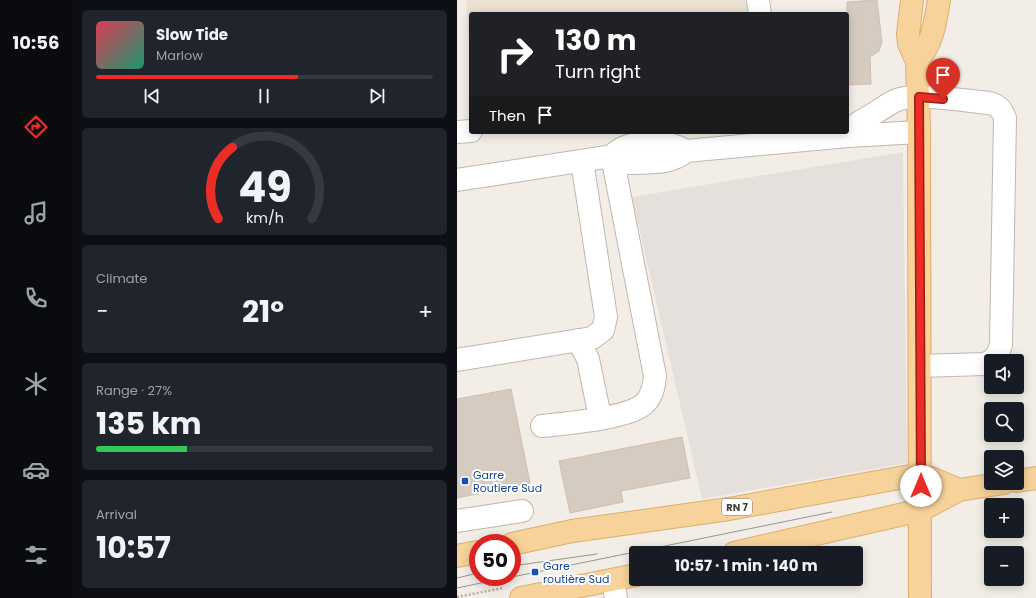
<!DOCTYPE html>
<meta charset="utf-8">
<style>
:root{--surface:#171b24;--page:#20242c;--text:#f1f3f6;--muted:#9ea1a6;--line:#363941;--accent:#eb2d25}
body{margin:0;font-family:Poppins,sans-serif;background:var(--page);color:var(--text);height:100vh;display:flex;flex-direction:column;font-size:15px;white-space:nowrap}
*{box-sizing:border-box;margin:0}
p{font-size:13px;color:var(--muted)}
.icon{flex:none;width:22px;height:22px;fill:none;stroke:currentColor;stroke-width:2;stroke-linecap:round;stroke-linejoin:round}
.map{position:relative;flex:1;overflow:hidden}
.drawer{display:flex;flex-direction:column;gap:10px;padding:10px;background:#0d0f14;width:385px}
.drawer>*{flex:none}
.hud{position:absolute;left:12px;top:12px;width:380px;height:122px;border-radius:4px;box-shadow:0 2px 10px #0003;background:#202124;color:#fff;overflow:hidden}
.buttons{position:absolute;left:527px;top:354px;display:grid;gap:8px}
.buttons a{display:grid;place-items:center;width:40px;height:40px;border-radius:4px;background:var(--surface);box-shadow:0 2px 10px #0003;font-size:20px}
.speed{position:absolute;left:12px;top:534px;display:flex;gap:8px;font-size:20px;font-weight:700;text-align:center}
.speed>*{display:grid;place-content:center;width:52px;height:52px;border-radius:50%;background:var(--surface);box-shadow:0 2px 10px #0003;line-height:1}
.speed .limit{border:6px solid #d22;background:#fff;color:#111}
.pin{position:absolute;display:grid;place-items:center;width:34px;height:34px;color:#fff;margin:-41px -17px;border-radius:50% 50% 50% 0;rotate:-45deg;box-shadow:0 0 4px #0007}
.pin .icon{rotate:45deg}
.me{position:absolute;width:44px;margin:-22px;rotate:0deg;stroke-linejoin:round;filter:drop-shadow(0 0 3px #0008)}
.turn{display:flex;align-items:center;gap:14px;height:84px;padding:0 20px;font-size:18px}
.turn .icon{width:52px;height:52px;stroke-width:2.5}
.turn b{display:block;font-size:28px;line-height:34px}
.then{display:flex;align-items:center;height:38px;padding:0 20px;background:#0003;gap:8px;font-size:15px}
.big{font-size:30px;font-weight:700;line-height:1.1}
.drawer .card{flex:1;display:flex;flex-direction:column;justify-content:center;gap:6px;min-width:0;padding:0 14px;border-radius:6px;background:var(--page)}
.drawer .dial{align-items:center;gap:0}
.dial svg{height:104px;overflow:visible;fill:none;stroke:var(--line);stroke-width:7;stroke-linecap:round;text-anchor:middle}
.dial text{fill:var(--text);stroke:none}
.song{display:flex;align-items:center;gap:12px}
.cover{width:48px;height:48px;border-radius:6px;background:linear-gradient(135deg,hsl(350 70% 55%),hsl(160 70% 35%))}
.played{height:4px;border-radius:2px;background:linear-gradient(90deg,var(--accent) 60%,var(--line) 60%)}
.keys{display:flex;justify-content:space-around;direction:ltr}
.heat{display:flex;justify-content:space-between;align-items:center;font-size:22px;direction:ltr}
.charge{height:6px;border-radius:3px;background:linear-gradient(90deg,#34c759 27%,var(--line) 0)}
.trip{position:absolute;left:172px;top:546px;width:234px;height:40px;border-radius:4px;background:var(--surface);box-shadow:0 2px 10px #0003;font-weight:700;line-height:40px;text-align:center}
main{display:flex;flex:1;min-height:0}
.menu{display:flex;flex-direction:column;width:72px;justify-content:space-around;align-items:center;background:#090b0e;color:var(--muted)}
.menu .icon{width:28px;height:28px}
.menu .current{color:var(--accent)}
.menu b{font-size:18px;color:var(--text)}
.map>svg:first-child{display:block}
.industrial{fill:#e5e0dc}
.education{fill:#ebe1d2}
.building{fill:#d6cbc0;stroke:#cebfb1}
.lines{fill:none;stroke-linecap:round;stroke-linejoin:round}
.minor-casing{stroke:#c0b7ad;stroke-width:24}
.major-casing{stroke:#dcae6c;stroke-width:24}
.path{stroke:#beaf9d;stroke-width:2.5;stroke-dasharray:2 2;stroke-linecap:butt}
.minor{stroke:#fff;stroke-width:22}
.major{stroke:#f7d39b;stroke-width:22}
.tram{stroke:#969696;stroke-width:1}
.route-casing{stroke:#991d18;stroke-width:10}
.route{stroke:#eb2d25;stroke-width:7}
.transit-dot{fill:#1a4fb4;stroke:#fff;stroke-width:1.5}
.labels{text-anchor:middle;stroke-width:4;stroke-linejoin:round;paint-order:stroke}
.shield{fill:#fff;stroke:#7d7873;stroke-width:1}
.shield-label{font-size:10px;font-weight:bold;fill:#453e37}
.transit-label{font-size:11px;fill:#164399;stroke:#fff;text-anchor:start}
</style>
<main>
<nav class="menu">
<b>10:56</b>
<svg class="icon current" aria-label="directions" viewBox="0 0 24 24"><path d="M12 3l9 9-9 9-9-9zM9 14v-3h6M13 9l2 2-2 2"/></svg>
<svg class="icon" aria-label="music" viewBox="0 0 24 24"><path d="M9 18V5l10-2v13"/><circle cx="6" cy="18" r="3"/><circle cx="16" cy="16" r="3"/></svg>
<svg class="icon" aria-label="phone" viewBox="0 0 24 24"><path d="M5 4h4l2 5-3 2q2 4 5 5l2-3 5 2v4C11 20 4 13 5 4z"/></svg>
<svg class="icon" aria-label="climate" viewBox="0 0 24 24"><path d="M12 3v18M4 7l16 10M4 17L20 7"/></svg>
<svg class="icon" aria-label="car" viewBox="0 0 24 24"><path d="M5 17H2v-5l4-1 3-4h7l3 4 3 1v5h-3M9 17h6M6 11h13"/><circle cx="7" cy="17" r="2"/><circle cx="17" cy="17" r="2"/></svg>
<svg class="icon" aria-label="filters" viewBox="0 0 24 24"><path d="M4 7h16M4 17h16"/><circle cx="9" cy="7" r="2"/><circle cx="15" cy="17" r="2"/></svg>
</nav>
<section class="drawer">
<div class="card">
<div class="song"><i class="cover"></i><div><b>Slow Tide</b><p>Marlow</p></div></div>
<div class="played"></div>
<div class="keys"><svg class="icon" aria-label="previous" viewBox="0 0 24 24"><path d="M18 5L8 12l10 7zM5 5v14"/></svg><svg class="icon" aria-label="pause" viewBox="0 0 24 24"><path d="M8 5v14M16 5v14"/></svg><svg class="icon" aria-label="next" viewBox="0 0 24 24"><path d="M6 5l10 7-10 7zM19 5v14"/></svg></div>
</div>
<div class="card dial"><svg viewBox="0 0 100 80">
<path d="M14 69A42 42 0 1 1 86 69"/>
<path d="M14 69A42 42 0 0 1 25 14" stroke="#eb2d25"/>
<text x="50" y="56" font-size="32" font-weight="700">49</text>
<text x="50" y="72" font-size="11">km/h</text>
</svg></div>
<div class="card"><p>Climate</p>
<div class="heat"><a>−</a><b class="big">21°</b><a>+</a></div>
</div>
<div class="card"><p>Range · 27%</p><b class="big">135 km</b><div class="charge"></div></div>
<div class="card"><p>Arrival</p><b class="big">10:57</b></div>
</section>
<div class="map">
<svg width="579" height="598" viewBox="0 0 579 598">
<rect width="100%" height="100%" fill="#f2eee7"/>
<path class="industrial" d="M446 152 450 463 245 499 175 197Z"/>
<path class="education" d="M9 0H289L291 14H14V66Z"/>
<path class="building" d="M420 0 425 42 422 51 413 57 414 84 390 85V2Z
M54 389 73 483 0 498V399Z
M225 437 233 478 164 491 166 502 113 513 102 461Z"/>
<g class="lines">
<defs>
<path id="minor" d="M301 0 303 14
M0 132 14 131
M391 136C395 125 403 122 413 116 422 111 430 104 440 100 461 92 508 101 532 103 541 105 545 109 548 118L544 345 540 355 534 361
M155 156 167 163H172C193 162 213 165 229 151L391 136 462 132
M0 180 155 156C170 139 210 139 229 151
M121 340 131 359 143 417
M0 360 135 338 146 330 149 317 125 161
M463 366 527 364 534 361
M85 426C109 423 170 419 187 404 195 397 197 387 198 376L155 156
M0 521 65 511
M156 581 159 598"/>
<path id="major" d="M455 0 451 34 452 44 460 61 462 132 463 598
M460 61C476 43 478 23 482 0
M560 481 579 478
M55 544 115 531 272 509 464 474 502 490
M277 553 464 510 502 490 547 483
M0 556 21 552
M64 598 179 575"/>
</defs>
<use href="#minor" class="minor-casing"/>
<use href="#major" class="major-casing"/>
<path class="path" d="M0 597 46 588"/>
<use href="#minor" class="minor"/>
<use href="#major" class="major"/>
<path class="tram" d="M55 566 140 554
M55 577 375 512
M0 578 21 573
M0 588 53 577"/>
</g>
<g class="lines">
<defs>
<path id="route" d="M464 486 462 97 486 99"/>
</defs>
<use href="#route" class="route-casing"/>
<use href="#route" class="route"/>
</g>
<g class="transit-dot">
<rect x="4" y="477" width="8" height="8" rx="2"/>
<rect x="74" y="568" width="8" height="8" rx="2"/>
</g>
<g class="labels">
<rect class="shield" x="265" y="499" width="30" height="16" rx="3"/>
<g class="shield-label">
<text x="280" y="511">RN 7</text>
</g>
<g class="transit-label">
<text x="16" y="479">Garre<tspan x="16" dy="13">Routiere Sud</tspan></text>
<text x="86" y="570">Gare<tspan x="86" dy="13">routière Sud</tspan></text>
</g>
</g>
</svg>
<div class="buttons">
<a><svg class="icon" aria-label="sound" viewBox="0 0 24 24"><path d="M4 9h4l5-4v14l-5-4H4zM17 9q2 3 0 6"/></svg></a>
<a><svg class="icon" aria-label="search" viewBox="0 0 24 24"><circle cx="10" cy="10" r="6"/><path d="M15 15l6 6"/></svg></a>
<a><svg class="icon" aria-label="layers" viewBox="0 0 24 24"><path d="M12 4l9 5-9 5-9-5zM3 14l9 5 9-5"/></svg></a>
<a>+</a>
<a>−</a>
</div>
<div class="speed"><div class="limit">50</div></div>
<div class="pin" style="left:486px;top:99px;background:#d93025"><svg class="icon" aria-label="arrive" viewBox="0 0 24 24"><path d="M6 21V4h12l-3 4 3 4H6"/></svg></div>
<svg class="me" style="left:464px;top:486px" viewBox="-20 -20 40 40"><circle r="19" fill="#fff"/><path d="M0-13L10 11 0 6-10 11z" fill="#eb2d25"/></svg>
<div class="trip">10:57 · 1 min · 140 m</div>
<div class="hud">
<div class="turn"><svg class="icon" aria-label="right" viewBox="0 0 24 24"><path d="M7 20v-9h11M14 6l5 5-5 5"/></svg><div><b>130 m</b>Turn right</div></div>
<div class="then">Then<svg class="icon" aria-label="arrive" viewBox="0 0 24 24"><path d="M6 21V4h12l-3 4 3 4H6"/></svg></div>
</div>
</div>
</main>
